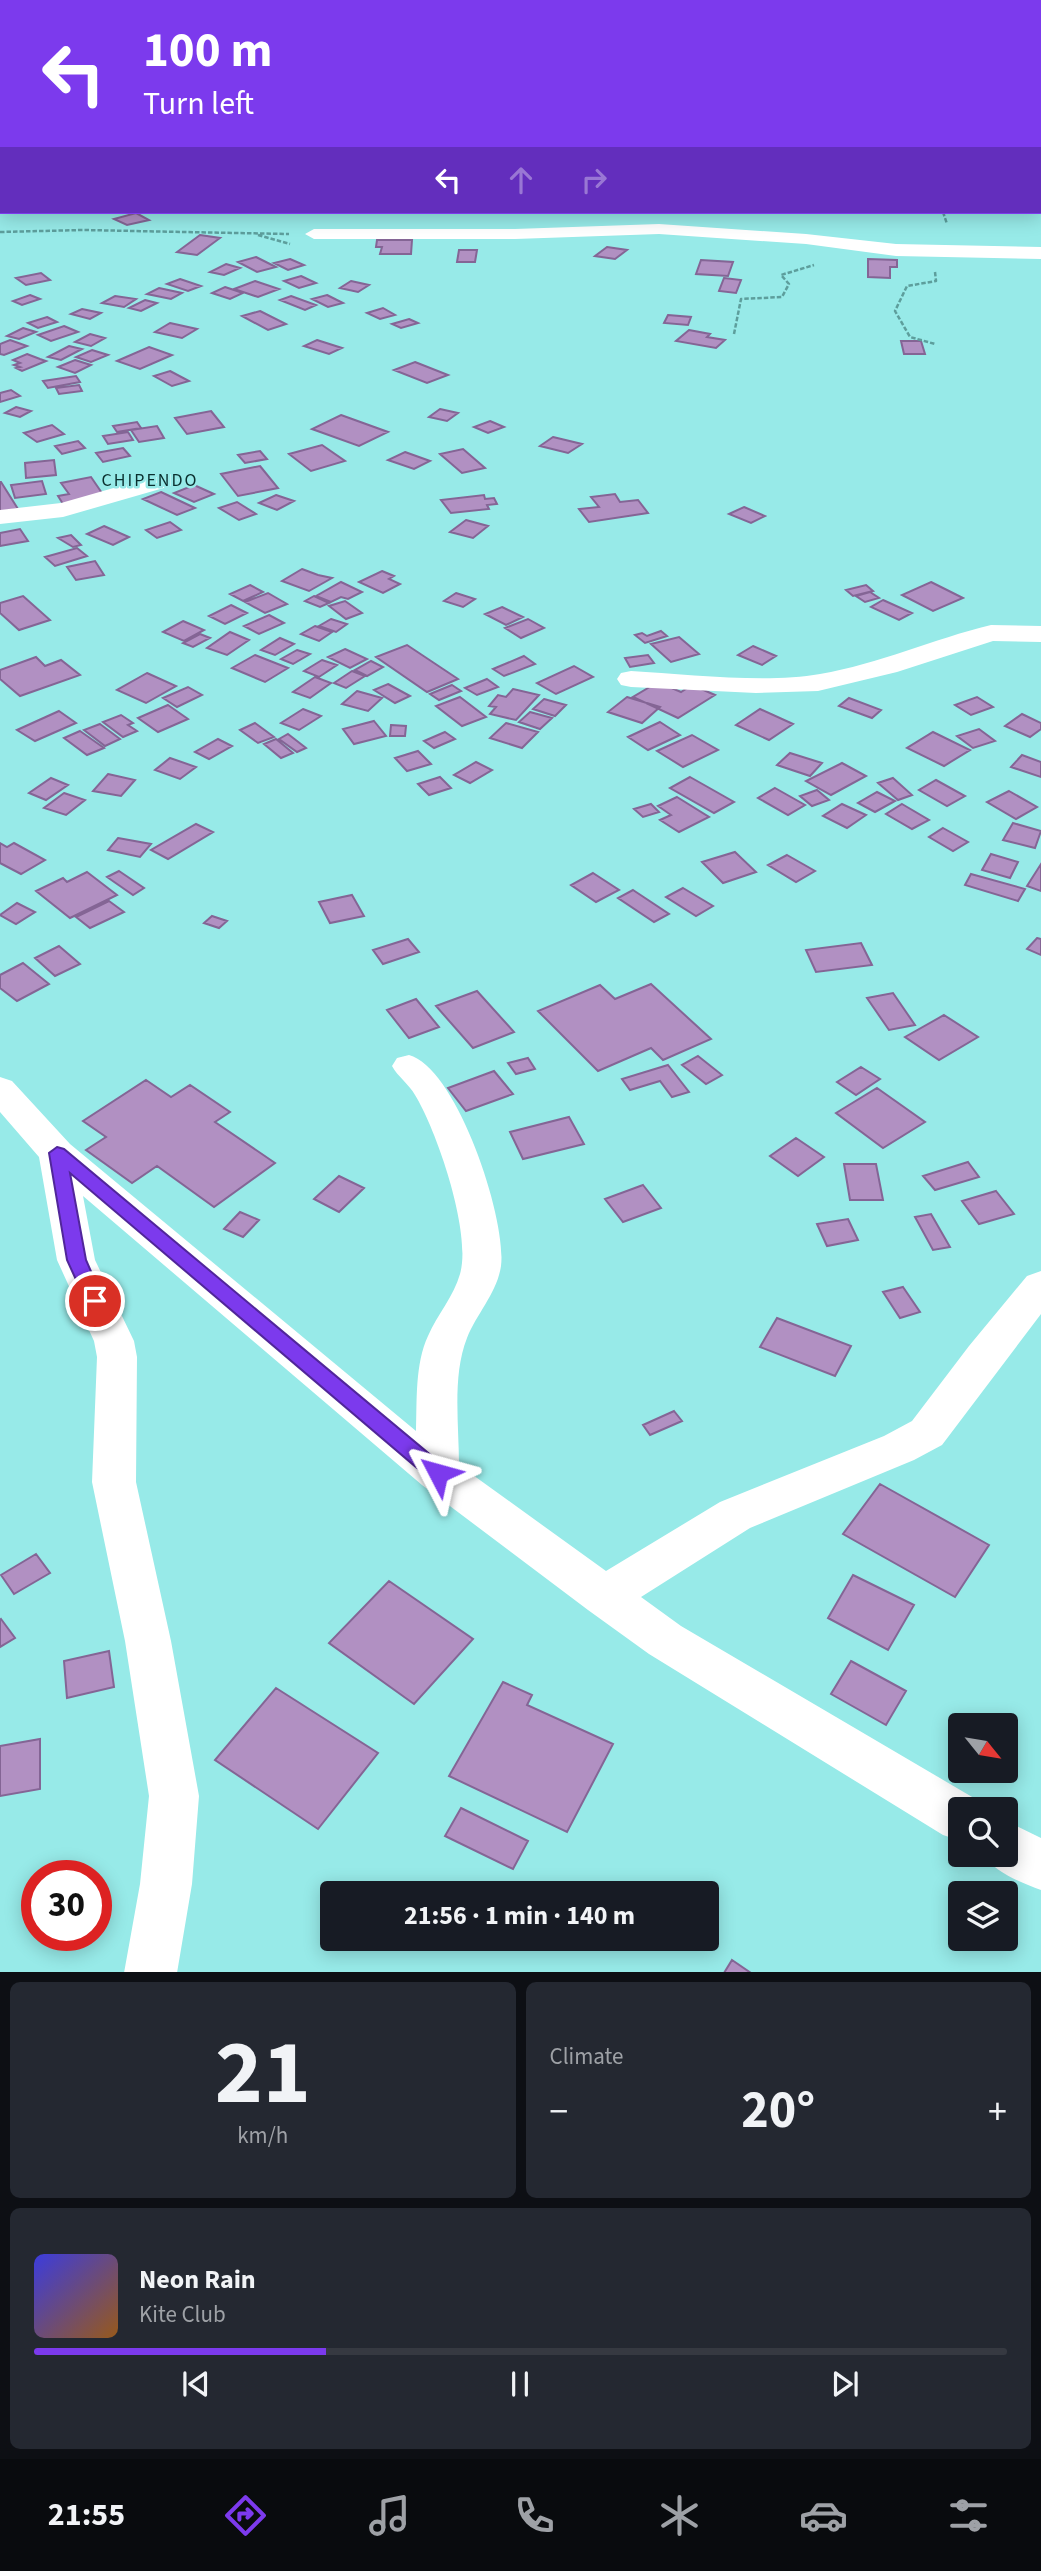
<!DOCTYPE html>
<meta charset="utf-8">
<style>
:root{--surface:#171b24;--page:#242831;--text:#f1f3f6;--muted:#9ea1a6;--line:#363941;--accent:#7c3aed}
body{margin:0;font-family:"Source Sans 3",sans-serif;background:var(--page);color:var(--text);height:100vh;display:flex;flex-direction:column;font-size:26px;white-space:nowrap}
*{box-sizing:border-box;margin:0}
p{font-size:23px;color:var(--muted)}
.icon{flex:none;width:38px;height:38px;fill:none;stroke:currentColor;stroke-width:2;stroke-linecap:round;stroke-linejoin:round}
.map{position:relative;height:1972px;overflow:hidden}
.details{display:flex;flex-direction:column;gap:10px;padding:10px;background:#0d0f14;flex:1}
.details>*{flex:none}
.banner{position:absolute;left:0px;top:0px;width:1041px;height:214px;box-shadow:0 4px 18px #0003;background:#7c3aed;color:#fff;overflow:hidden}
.needle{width:46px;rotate:120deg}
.controls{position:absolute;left:948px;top:1713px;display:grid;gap:14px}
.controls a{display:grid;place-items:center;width:70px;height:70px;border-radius:7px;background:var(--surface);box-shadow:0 4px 18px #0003;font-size:35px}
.speed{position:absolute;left:21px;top:1860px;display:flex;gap:14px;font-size:35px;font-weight:700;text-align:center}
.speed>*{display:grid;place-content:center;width:91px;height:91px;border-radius:50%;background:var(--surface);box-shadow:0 4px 18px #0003;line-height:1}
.speed .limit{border:10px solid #d22;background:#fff;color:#111}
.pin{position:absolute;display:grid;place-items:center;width:60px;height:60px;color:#fff;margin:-30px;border:4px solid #fff;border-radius:50%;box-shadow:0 2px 7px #0007}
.me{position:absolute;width:77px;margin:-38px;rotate:309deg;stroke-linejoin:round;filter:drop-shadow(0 0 5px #0008)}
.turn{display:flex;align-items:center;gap:24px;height:147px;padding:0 28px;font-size:32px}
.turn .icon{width:91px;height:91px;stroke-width:2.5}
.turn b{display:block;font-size:49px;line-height:60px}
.lanes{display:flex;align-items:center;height:66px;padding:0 28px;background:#0003;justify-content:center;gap:35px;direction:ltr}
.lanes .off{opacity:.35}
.big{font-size:52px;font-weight:700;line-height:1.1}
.details .widget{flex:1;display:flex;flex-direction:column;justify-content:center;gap:10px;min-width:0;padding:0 24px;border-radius:10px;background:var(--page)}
.details .dial{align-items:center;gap:0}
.dial b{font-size:91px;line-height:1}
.song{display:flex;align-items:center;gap:21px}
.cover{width:84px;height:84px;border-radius:10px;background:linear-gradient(135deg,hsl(240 70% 55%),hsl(30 70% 35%))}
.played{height:7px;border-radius:4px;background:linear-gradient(90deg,var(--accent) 30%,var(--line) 30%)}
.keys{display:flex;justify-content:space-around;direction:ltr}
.heat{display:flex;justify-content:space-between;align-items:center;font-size:38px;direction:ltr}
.details .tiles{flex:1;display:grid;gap:10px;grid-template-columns:1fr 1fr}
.widget:last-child{grid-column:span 2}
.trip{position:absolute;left:320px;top:1881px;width:399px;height:70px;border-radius:7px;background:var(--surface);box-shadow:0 4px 18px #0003;font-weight:700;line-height:70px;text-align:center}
.tab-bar{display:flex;height:112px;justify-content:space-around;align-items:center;background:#090b0e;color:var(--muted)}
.tab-bar .icon{width:49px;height:49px}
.tab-bar .active{color:var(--accent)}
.tab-bar b{font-size:32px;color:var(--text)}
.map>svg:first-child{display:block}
.green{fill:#4ec4c2}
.building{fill:#b190c2;stroke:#846595;stroke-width:2}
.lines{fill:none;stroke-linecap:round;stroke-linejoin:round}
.path-far1{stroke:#5d9e9c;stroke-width:2;stroke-dasharray:3.5 2;stroke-linecap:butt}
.path{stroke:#5d9e9c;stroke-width:2.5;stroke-dasharray:4.5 2;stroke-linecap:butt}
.minor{fill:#fff;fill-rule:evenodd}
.trunk{fill:#fff;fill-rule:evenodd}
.route{fill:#7c3aed;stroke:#51269a;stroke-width:2}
.labels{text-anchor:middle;stroke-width:5;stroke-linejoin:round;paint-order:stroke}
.far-quarter-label{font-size:18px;letter-spacing:2px;fill:#0a2f2e;stroke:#97eae8}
</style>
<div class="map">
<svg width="1041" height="1973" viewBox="0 0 1041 1973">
<rect width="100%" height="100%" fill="#97eae8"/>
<path class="green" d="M0 0H1041V69L1040 2H2L0 56Z"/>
<path class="building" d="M136 213 149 220 127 225 114 219Z
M200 235 220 238 197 255 177 252Z
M377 240H412L411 254H380L382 247H376Z
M607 247 627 250 615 259 595 256Z
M459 250H477L475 262H457Z
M256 257 276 267 257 272 238 262Z
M290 259 304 265 288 270 274 263Z
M868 259 897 260V267H890V278L868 277Z
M701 260 733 262 728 276 696 274Z
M226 264 240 268 224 275 210 272Z
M41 273 50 280 26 285 16 278Z
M301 276 316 283 299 288 284 281Z
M724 278 741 280 736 293 719 291Z
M180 279 201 286 188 291 167 284Z
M255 281 279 289 258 297 234 289Z
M351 281 369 285 358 292 340 288Z
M225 287 243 293 230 299 212 293Z
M159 288 182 293 171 299 147 294Z
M30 295 40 299 22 305 13 301Z
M327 295 343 303 328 307 312 299Z
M115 296 136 299 124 307 102 303Z
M291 296 316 305 305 310 280 300Z
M145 300 157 303 141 311 129 308Z
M383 308 395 315 380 319 367 313Z
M82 309 101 313 90 319 71 314Z
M260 311 286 324 268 330 242 316Z
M668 315 691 317 688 325 664 323Z
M47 317 57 322 38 328 28 323Z
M409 319 418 323 401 328 392 324Z
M170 323 197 329 182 338 155 332Z
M64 326 78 332 51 341 38 335Z
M23 328 36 332 19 339 7 336Z
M689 330 710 334 707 337 725 340 716 348 676 341Z
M90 334 105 338 91 346 75 342Z
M10 340 27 346 4 355 0 354V344Z
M317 340 342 348 329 354 304 346Z
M901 341H921L925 354H904Z
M69 346 82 349 61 360 48 357Z
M149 347 172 355 140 369 117 361Z
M92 350 108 355 91 362 76 357Z
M27 354 40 359 46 361 22 371 16 368 20 367 14 365 20 363 13 360Z
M75 360 91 365 75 373 58 367Z
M415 362 448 375 427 383 394 370Z
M170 371 189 381 172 386 154 376Z
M76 376 80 382 48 388 43 381Z
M79 385 82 391 59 394 56 388Z
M11 390 20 396 0 402V393Z
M16 407 31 411 20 417 5 413Z
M440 409 458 413 447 421 429 417Z
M211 411 224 427 187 434 175 418Z
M341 415 388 432 359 446 312 429Z
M490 421 504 427 488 433 474 427Z
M137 422 141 428 117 432 113 426Z
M52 425 64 434 37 442 24 433Z
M157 426 164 438 139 442 131 430Z
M128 432 133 440 108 444 103 436Z
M553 437 582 444 568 453 540 446Z
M78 441 85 448 62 454 55 446Z
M322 445 345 461 311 471 289 454Z
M123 448 130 456 103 462 96 453Z
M463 449 485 468 462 473 440 454Z
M260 451 267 459 245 463 238 455Z
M405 452 430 461 414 469 388 460Z
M54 460 56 475 26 478 25 463Z
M260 466 278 488 238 496 221 474Z
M91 477 104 496 63 504 58 496 69 494 61 483Z
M42 481 46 494 15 498 11 485Z
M0 482H1L18 509 0 512Z
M194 485 214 494 194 502 174 493Z
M161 492 195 508 177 515 143 499Z
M615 494 620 502 638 500 648 513 589 522 579 509 599 507 591 497Z
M276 495 294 501 277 510 259 503Z
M484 495 485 499 494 498 497 504 487 505 489 509 451 513 441 500Z
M237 502 256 514 239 520 219 508Z
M744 507 765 516 751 523 729 514Z
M466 520 488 526 473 538 450 532Z
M170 522 181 530 157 538 146 530Z
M104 526 129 537 113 545 87 534Z
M20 529 28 541 0 546V533Z
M71 535 81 545 73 547 58 538Z
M77 548 87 556 55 566 45 557Z
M95 561 104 575 76 580 67 567Z
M302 569 318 575 332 578 309 591 282 581Z
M382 571 394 576 389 579 400 584 383 593 359 582Z
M341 582 362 592 348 599 341 597 331 602 316 596Z
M931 582 963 598 933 611 902 595Z
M250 585 263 592 243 601 230 594Z
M866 585 873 591 853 596 846 590Z
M870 592 879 598 865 602 856 596Z
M268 593 287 604 265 613 245 602Z
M456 593 475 599 463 607 444 601Z
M23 596 50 620 19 630 0 613V603Z
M314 596 329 603 320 607 305 601Z
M883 600 912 613 899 620 871 607Z
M345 601 362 613 346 619 329 606Z
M231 605 247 613 225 624 209 616Z
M502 607 523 617 506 625 485 614Z
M269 615 284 623 259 634 244 626Z
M331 619 347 624 336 632 319 626Z
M528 619 544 628 521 638 505 628Z
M183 621 204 630 184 641 163 632Z
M315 626 332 632 319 641 301 634Z
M661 631 667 636 645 643 635 635 642 633 647 636Z
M230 632 249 640 227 655 207 648Z
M200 634 210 638 193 647 183 643Z
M679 637 699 654 671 662 651 644Z
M280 638 294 644 275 655 261 650Z
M407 645 458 679 427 692 376 657Z
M753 646 776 656 762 665 738 655Z
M345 649 367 659 350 668 328 657Z
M297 650 310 654 293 664 281 659Z
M255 655 288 668 265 682 232 668Z
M648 655 654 663 630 667 625 658Z
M524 656 535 664 504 676 493 669Z
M36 657 45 666 61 660 80 675 20 696 0 679V670Z
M322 660 337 665 319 677 304 671Z
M371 661 383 667 367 676 355 670Z
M574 666 593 677 556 694 537 683Z
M352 671 365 676 346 688 334 683Z
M147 673 176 686 146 703 117 690Z
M315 677 331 683 310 698 293 692Z
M487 679 498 687 477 695 465 688Z
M658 682 681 692 692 685 715 695 678 718 633 697Z
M388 684 410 696 395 703 374 690Z
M452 685 461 691 439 700 430 694Z
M188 687 202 695 177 707 163 698Z
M513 689 539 695 516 720 490 714 496 707 489 706 498 695 506 697Z
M357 691 382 698 368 711 342 704Z
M460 697 486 717 462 726 436 706Z
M627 697 660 707 642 723 608 712Z
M977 697 993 707 971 715 955 705Z
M849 698 881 710 872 718 839 706Z
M544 699 566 705 555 716 533 709Z
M168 705 188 719 158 732 138 718Z
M303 709 321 716 299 730 281 723Z
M760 709 793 724 769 740 736 725Z
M59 711 76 723 35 741 17 730Z
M530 712 552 718 540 729 519 722Z
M1022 714 1041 723V729L1030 737 1005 726Z
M121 715 133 723 128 725 137 731 123 737 103 722Z
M374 721 386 736 354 744 343 729Z
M660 722 680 735 648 750 628 737Z
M255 723 274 737 258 743 240 730Z
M506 723 538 732 522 748 490 738Z
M100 724 120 739 105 746 84 730Z
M391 725 406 726 405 736H390Z
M979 729 995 741 973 748 957 736Z
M80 731 104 748 87 755 64 738Z
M445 732 455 739 434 748 424 741Z
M933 732 970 750 944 766 907 748Z
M288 734 306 748 297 752 279 739Z
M692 735 718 750 683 767 657 751Z
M218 739 232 746 209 759 195 752Z
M276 739 293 753 281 758 264 744Z
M418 751 431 764 407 771 395 758Z
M790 753 822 763 810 776 777 765Z
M1022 755 1041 762V777L1011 767Z
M170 758 196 767 180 779 155 770Z
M476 762 492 770 470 783 454 775Z
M842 763 866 776 831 795 806 781Z
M108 774 135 780 121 796 93 791Z
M440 777 451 788 429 795 418 784Z
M690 777 734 802 714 813 670 788Z
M51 778 68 785 46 800 29 793Z
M893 778 912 795 898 800 878 783Z
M936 780 965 796 947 806 919 790Z
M775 788 805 805 788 815 758 798Z
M817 790 829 800 812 806 800 796Z
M1009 791 1037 807 1016 819 987 802Z
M877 792 895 801 875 812 858 803Z
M64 793 85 800 66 815 44 808Z
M677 797 709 817 679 832 660 820 671 815 658 806Z
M651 804 659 812 643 817 634 809Z
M842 804 866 815 847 828 823 816Z
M902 804 929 820 912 829 886 814Z
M1013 823 1041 831 1035 848 1003 840Z
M196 824 213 832 168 859 151 850Z
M943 828 968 842 953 851 929 837Z
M118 838 151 844 140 857 108 850Z
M0 843 7 847 14 843 45 860 21 874 0 863Z
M735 852 756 872 723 883 702 862Z
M991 854 1018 862 1010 878 982 870Z
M787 855 815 871 796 882 768 865Z
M1041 864V891L1027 886Z
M119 871 144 888 133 895 107 877Z
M87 872 117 895 70 918 36 891 63 878 67 882Z
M593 873 619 890 596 902 571 885Z
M971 874 1025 889 1018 901 965 885Z
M683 888 713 906 696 916 666 897Z
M633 890 669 914 654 922 618 898Z
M352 895 364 916 330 923 319 902Z
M109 901 124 912 90 928 76 917Z
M17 903 35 912 16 924 0 915Z
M212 916 227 921 219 928 204 923Z
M1037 938 1041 939V955L1027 949Z
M408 939 419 952 383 964 373 950Z
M861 943 872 965 816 972 806 950Z
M59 946 80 964 55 976 35 958Z
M23 963 49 984 17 1001 0 988V975Z
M651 984 711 1039 663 1060 651 1048 598 1071 538 1011 600 985 615 999Z
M477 991 514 1032 473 1048 436 1006Z
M893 993 915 1025 889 1030 867 998Z
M416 999 439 1027 409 1038 387 1010Z
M944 1015 978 1037 939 1060 905 1037Z
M698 1056 722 1075 706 1084 682 1065Z
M528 1058 535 1069 516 1074 508 1063Z
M668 1065 689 1092 672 1097 660 1081 630 1090 622 1079Z
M861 1067 880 1079 856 1095 837 1082Z
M494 1071 513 1094 466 1111 448 1088Z
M146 1080 171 1097 190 1085 230 1112 215 1122 275 1163 214 1207 157 1166 132 1183 86 1150 106 1137 83 1121Z
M877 1088 925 1122 883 1148 836 1113Z
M569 1117 584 1144 523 1159 510 1132Z
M796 1138 824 1157 798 1176 770 1156Z
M968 1162 979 1177 935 1190 923 1176Z
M844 1164H876L883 1200H850Z
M339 1176 364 1188 339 1212 314 1199Z
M643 1185 661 1208 623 1222 605 1199Z
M996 1191 1014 1214 979 1224 962 1201Z
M240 1212 259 1220 243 1237 224 1229Z
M931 1214 950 1247 933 1250 915 1217Z
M848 1219 858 1240 827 1246 817 1224Z
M903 1287 920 1312 900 1318 883 1292Z
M777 1318 851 1346 835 1376 760 1347Z
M674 1411 682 1421 650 1435 643 1425Z
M880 1484 989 1545 955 1597 843 1534Z
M36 1554 50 1573 14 1594 1 1575Z
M853 1575 914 1605 888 1650 828 1618Z
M389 1581 473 1639 414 1704 329 1643Z
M1 1619 15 1638 0 1647V1620Z
M109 1651 114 1687 67 1698 64 1661Z
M851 1661 906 1691 886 1725 831 1694Z
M503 1682 532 1695 527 1705 613 1744 567 1832 449 1776Z
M276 1688 378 1753 318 1829 215 1760Z
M40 1739V1789L0 1796V1746Z
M461 1808 528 1841 513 1869 445 1836Z
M732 1960 751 1973H724Z"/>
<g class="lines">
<path class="path-far1" d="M55 0 62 2
M1040 108 1041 112"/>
<path class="path" d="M943 212 947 224
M0 232 83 230 289 234
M258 235 290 244
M935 272 936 281 907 286 895 311 910 337 935 344
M734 334 741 299 782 297 789 284 781 275 814 265"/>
<path class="minor" d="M0 31H2V39H0Z
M659 224 806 234 896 244 1041 247V259L896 256 806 244 659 234 515 239H314L305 234 314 229H515Z
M166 473 174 475 178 480 174 485 63 517 0 524V510L61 503Z
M991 625 1041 626V642L993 641 897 672 818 691 756 693 631 687 621 685 617 679 621 673 631 671C687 674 766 684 820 674 879 664 933 639 991 625Z
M409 1055C457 1068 507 1219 501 1266 497 1293 477 1313 467 1338 452 1376 459 1425 459 1465L606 1571 720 1502 884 1436 912 1421 969 1346 1027 1276 1041 1271V1314L942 1445 914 1460 750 1528 641 1597 681 1626 979 1801 982 1810H961V1841L943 1835 649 1654 588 1610 422 1485 83 1196 95 1260 134 1341 137 1357 136 1482 171 1641 199 1796 192 1884 177 1973H124L140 1884 149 1796 125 1641 92 1482 97 1357 94 1341 57 1260 39 1157 0 1112V1077L12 1081 70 1144 416 1431C417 1400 415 1364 428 1336 437 1315 454 1296 460 1274 472 1233 437 1131 415 1095 409 1084 398 1077 392 1066L397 1058Z
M1006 1821 1041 1838V1890C1024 1884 993 1872 985 1855H1006Z"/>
<path class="trunk" d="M0 60H2V70H0Z
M1040 71H1041V81H1040Z"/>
</g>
<path class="route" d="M57 1147 64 1149 445 1467 448 1473 445 1479 438 1481 430 1479 70 1173 86 1260 104 1301 102 1306H88L67 1260 49 1153Z"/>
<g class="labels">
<g class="far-quarter-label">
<text x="150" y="486">CHIPENDO</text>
</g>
</g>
</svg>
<div class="controls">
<a><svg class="needle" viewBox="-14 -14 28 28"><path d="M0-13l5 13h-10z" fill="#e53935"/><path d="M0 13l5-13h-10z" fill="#9ea1a6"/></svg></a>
<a><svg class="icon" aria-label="search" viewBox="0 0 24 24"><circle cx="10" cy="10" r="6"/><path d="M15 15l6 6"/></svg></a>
<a><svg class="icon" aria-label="layers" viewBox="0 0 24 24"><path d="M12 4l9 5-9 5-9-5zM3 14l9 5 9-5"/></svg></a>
</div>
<div class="speed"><div class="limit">30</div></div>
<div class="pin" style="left:95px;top:1301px;background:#d93025"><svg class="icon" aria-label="arrive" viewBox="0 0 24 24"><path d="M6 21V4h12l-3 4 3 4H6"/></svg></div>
<svg class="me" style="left:438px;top:1473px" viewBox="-20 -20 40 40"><path d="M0-17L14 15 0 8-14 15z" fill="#7c3aed" stroke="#fff" stroke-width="4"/></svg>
<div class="trip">21:56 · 1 min · 140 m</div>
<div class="banner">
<div class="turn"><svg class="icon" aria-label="left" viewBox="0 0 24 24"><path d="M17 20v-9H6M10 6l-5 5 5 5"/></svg><div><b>100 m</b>Turn left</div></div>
<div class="lanes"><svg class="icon" aria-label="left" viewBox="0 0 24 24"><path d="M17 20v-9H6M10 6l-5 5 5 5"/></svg><svg class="icon off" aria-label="ahead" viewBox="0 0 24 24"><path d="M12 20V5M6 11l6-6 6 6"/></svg><svg class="icon off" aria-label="right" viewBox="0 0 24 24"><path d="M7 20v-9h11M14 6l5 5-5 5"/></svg></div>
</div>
</div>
<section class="details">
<div class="tiles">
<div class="widget dial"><b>21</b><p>km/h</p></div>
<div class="widget"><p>Climate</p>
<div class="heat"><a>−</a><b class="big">20°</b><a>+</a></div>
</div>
<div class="widget">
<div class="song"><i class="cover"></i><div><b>Neon Rain</b><p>Kite Club</p></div></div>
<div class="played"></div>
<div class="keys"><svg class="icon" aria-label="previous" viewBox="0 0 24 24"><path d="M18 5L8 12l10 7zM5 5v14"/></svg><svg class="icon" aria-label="pause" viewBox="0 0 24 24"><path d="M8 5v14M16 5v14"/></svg><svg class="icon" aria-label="next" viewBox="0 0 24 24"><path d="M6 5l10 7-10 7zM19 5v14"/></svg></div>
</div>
</div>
</section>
<nav class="tab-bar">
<b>21:55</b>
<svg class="icon active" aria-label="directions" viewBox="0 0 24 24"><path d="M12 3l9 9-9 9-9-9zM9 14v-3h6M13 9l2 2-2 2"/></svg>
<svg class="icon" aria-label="music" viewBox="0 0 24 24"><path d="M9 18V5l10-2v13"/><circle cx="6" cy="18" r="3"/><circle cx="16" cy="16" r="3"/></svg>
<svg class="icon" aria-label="phone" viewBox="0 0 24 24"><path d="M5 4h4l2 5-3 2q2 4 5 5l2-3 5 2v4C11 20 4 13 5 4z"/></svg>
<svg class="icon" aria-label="climate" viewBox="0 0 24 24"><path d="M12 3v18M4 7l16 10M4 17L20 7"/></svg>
<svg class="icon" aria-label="car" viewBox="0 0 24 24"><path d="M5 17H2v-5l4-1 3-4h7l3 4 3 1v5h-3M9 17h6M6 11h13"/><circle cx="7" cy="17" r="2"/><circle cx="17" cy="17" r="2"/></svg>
<svg class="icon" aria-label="filters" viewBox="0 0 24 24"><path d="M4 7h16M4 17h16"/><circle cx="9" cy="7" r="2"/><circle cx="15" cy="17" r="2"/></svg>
</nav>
